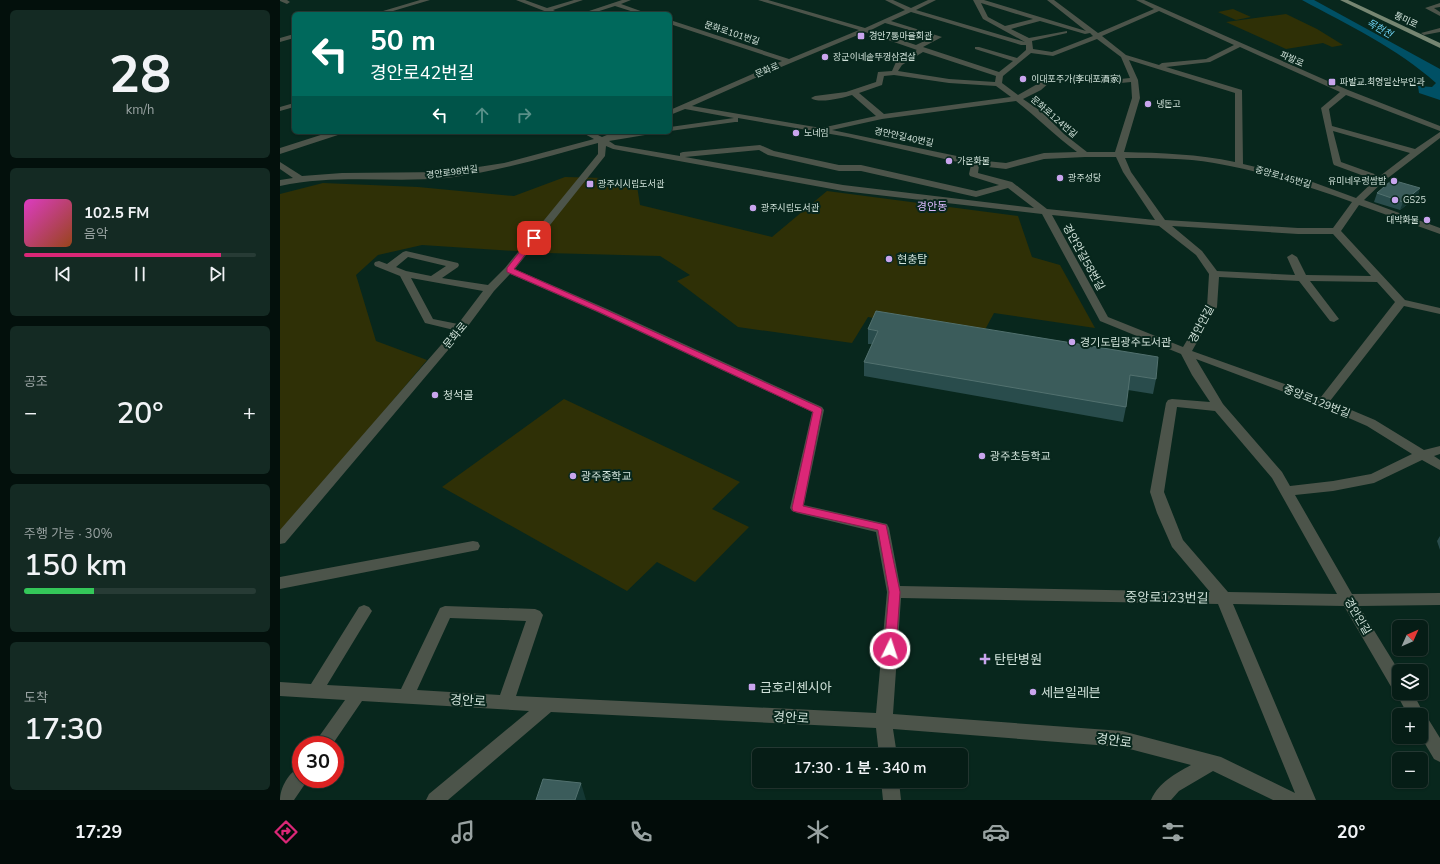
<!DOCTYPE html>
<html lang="ko">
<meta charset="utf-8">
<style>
:root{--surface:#061d16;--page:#142a23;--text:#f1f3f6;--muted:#98a2a1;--line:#273b35;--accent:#db2777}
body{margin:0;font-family:"Nunito Sans","Noto Sans KR",sans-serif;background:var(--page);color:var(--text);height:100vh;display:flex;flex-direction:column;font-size:15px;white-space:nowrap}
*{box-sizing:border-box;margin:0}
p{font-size:13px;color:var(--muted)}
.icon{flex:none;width:22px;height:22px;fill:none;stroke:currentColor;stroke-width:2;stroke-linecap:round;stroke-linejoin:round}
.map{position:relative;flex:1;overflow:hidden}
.drawer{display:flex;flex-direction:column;gap:10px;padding:10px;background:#03100c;width:280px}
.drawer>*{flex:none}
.guide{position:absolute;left:12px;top:12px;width:380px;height:122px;border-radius:6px;box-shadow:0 1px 3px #0004,0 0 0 1px var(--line);background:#00695c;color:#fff;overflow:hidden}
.needle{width:26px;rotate:45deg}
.fabs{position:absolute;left:1112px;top:620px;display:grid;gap:8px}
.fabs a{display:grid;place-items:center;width:36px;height:36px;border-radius:6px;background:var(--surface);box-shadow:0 1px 3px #0004,0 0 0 1px var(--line);font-size:20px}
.speed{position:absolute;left:12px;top:736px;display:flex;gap:8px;font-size:20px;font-weight:700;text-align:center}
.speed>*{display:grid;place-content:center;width:52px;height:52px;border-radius:50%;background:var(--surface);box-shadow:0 1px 3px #0004,0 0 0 1px var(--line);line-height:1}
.speed .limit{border:6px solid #d22;background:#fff;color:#111}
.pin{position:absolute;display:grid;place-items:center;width:34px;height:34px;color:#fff;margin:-17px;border-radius:8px;box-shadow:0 2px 6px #0006}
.me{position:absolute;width:44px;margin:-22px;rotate:4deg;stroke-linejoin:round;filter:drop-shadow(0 0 3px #0008)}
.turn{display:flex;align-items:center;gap:14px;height:84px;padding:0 12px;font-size:18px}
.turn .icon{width:52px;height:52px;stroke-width:2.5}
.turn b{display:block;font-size:28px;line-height:34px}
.lanes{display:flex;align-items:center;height:38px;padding:0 12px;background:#0003;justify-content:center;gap:20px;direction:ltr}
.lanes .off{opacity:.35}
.big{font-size:30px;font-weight:600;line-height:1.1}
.drawer .tile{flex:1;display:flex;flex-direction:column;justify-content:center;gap:6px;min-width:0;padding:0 14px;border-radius:6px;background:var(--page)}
.drawer .dial{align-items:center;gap:0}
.dial b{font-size:52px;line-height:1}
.song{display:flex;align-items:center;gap:12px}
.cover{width:48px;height:48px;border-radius:6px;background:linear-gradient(135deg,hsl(310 70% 55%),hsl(20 70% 35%))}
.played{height:4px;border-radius:2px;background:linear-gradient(90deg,var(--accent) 85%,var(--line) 85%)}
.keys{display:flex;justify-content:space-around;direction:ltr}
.heat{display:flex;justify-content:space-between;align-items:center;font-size:22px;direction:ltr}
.charge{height:6px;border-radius:3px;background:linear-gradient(90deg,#34c759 30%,var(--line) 0)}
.trip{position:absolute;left:472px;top:748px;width:216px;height:40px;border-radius:6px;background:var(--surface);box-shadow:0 1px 3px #0004,0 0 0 1px var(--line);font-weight:600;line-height:40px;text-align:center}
.dock{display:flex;height:64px;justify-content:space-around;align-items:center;background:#020c09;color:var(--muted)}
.dock .icon{width:28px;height:28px}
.dock .current{color:var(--accent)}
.dock b{font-size:18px;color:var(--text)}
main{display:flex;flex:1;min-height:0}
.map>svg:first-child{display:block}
.green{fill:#2f3006}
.water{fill:#005065}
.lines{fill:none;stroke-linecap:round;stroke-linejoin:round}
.minor{fill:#4c544a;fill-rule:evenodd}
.major{fill:#768672;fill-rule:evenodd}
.wall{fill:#294c4c}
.shaded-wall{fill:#143733}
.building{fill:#3b5c5b;stroke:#52716f}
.route{fill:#db2777;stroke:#8e194d}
.poi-dot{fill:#c9a5ee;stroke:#08271d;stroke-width:1.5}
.labels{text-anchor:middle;stroke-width:4;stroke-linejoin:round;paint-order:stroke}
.far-street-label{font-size:9px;fill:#d1e2da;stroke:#08271d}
.far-poi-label{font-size:9px;fill:#d1e2da;stroke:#08271d;text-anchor:start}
.far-water-label{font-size:10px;font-style:italic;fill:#6fd3f5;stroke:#08271d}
.far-quarter-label{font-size:11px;fill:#dbbafe;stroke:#08271d}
.street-label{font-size:11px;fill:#d1e2da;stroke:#08271d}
.poi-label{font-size:11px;fill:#d1e2da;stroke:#08271d;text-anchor:start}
.near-street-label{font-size:13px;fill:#d1e2da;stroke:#08271d}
.near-poi-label{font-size:13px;fill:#d1e2da;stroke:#08271d;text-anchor:start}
</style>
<main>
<section class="drawer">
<div class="tile dial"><b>28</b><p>km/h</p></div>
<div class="tile">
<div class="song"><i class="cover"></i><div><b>102.5 FM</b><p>음악</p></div></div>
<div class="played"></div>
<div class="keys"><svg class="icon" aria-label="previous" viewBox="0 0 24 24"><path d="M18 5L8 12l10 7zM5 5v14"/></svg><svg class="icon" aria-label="pause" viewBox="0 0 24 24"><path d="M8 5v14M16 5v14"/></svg><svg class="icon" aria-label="next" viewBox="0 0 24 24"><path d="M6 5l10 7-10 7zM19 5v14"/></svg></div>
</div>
<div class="tile"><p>공조</p>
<div class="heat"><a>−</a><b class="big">20°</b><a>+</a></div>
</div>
<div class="tile"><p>주행 가능 · 30%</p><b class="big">150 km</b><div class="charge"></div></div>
<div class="tile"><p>도착</p><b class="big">17:30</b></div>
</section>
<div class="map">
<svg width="1160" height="800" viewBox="0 0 1160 800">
<rect width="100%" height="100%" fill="#08271d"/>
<path class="green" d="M953 9 971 17 956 20 938 12Z
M1006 14 1037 29 1063 45 1052 47 1043 43 1006 49 946 22Z
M285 177 325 178 357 186 360 205 492 237 547 191 738 216 752 257 780 265 815 328 714 313 701 337 588 317 572 343 458 327 397 281 410 275 380 256 267 253 142 245 98 255 76 275 96 341 147 360 0 535V194L43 183 138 187 234 196Z
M284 399 460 482 432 509 469 527 415 582 377 562 347 591 162 487Z"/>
<path class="water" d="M1022 0H1034L1160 69V100L1139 93 1138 86 1152 87 1156 83C1117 48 1068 25 1022 0Z"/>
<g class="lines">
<path class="minor" d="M0 0H7L10 2 7 4 0 1Z
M140 0H150L103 14H93Z
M236 0H245L267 8 294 0H303L273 10 281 14H272Z
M342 0H351L341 4 369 14H360L335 6 310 14H300Z
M478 0H488L585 28 625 10 605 0H613L631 8 648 0H656L636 10 745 42 703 19 693 0H704L806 31 767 0H774L818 33 874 9 856 0H864L1068 90 1160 126V131L1066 95 1049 109 1052 126 1135 149 1160 132V138L1104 181 1084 200 1160 228V234L1079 205 1061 231 1125 300 1160 308V314L1124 306 1050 401 1095 420 1144 450 1160 446V454L1154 456 1160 460V470L1142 460 1094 483 1053 491 1015 495 1072 594 1160 593V605L1079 606 1119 671V693H1133L1145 716 1147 717 1160 738V762L1154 759 1141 737V715H1128L1116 693 1117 691 1113 690 1064 606 953 604 1036 800H993L933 771 899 791 891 800H871C879 782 895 774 911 765L842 747 613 729 617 755H599L596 728 271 712 168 800H146L149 794 249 711 82 701 52 745H33L65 700 0 696V682L31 684 79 607 84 605 89 607 92 611 47 685 121 689 160 608 165 606 255 609 260 611 263 615 236 696 596 713 607 592 596 532 517 513 512 511 510 508 532 412 317 312 230 274 214 291 185 330 5 543 0 544V530L174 330 145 323 120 276 95 266 94 264 95 262 99 261 107 264 123 252 126 251 178 263 179 265 178 267 162 278 208 285 225 268 318 154V143C268 156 218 172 167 178 110 183 57 174 0 186V180L13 178 0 169V162L22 176 62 173 166 172 224 163 314 139 301 132H312L322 137 334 132H345L344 133 375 132 371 134 329 141 335 145 400 156V153L403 152 480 145 494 151 559 165H581L696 191 719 185 690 176 689 174 691 165 568 137 458 118V122H455L390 131V127L454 118 405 109 390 115V110L502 61 390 24V20L509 59 579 30ZM701 3 753 19 725 26 708 17ZM879 11 954 45 926 59 882 63 879 65 846 55 822 36ZM631 12 741 45H746V50L737 58 699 47H695V49L733 61 719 72 643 47 662 37 611 21ZM760 21 805 34 810 33 813 36 772 52 753 49 752 41 787 33V31L749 38 731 29ZM605 23 653 37 636 45 591 30ZM585 32 637 50 616 62 612 71 598 72 596 82 566 92 535 96 531 98C538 104 563 98 572 95L596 116 541 128 412 106 482 75ZM817 39 841 57 850 78 831 80 784 76 768 78 738 95 722 83 723 76 751 53 773 56ZM960 47 1060 92 1041 108 1053 163 1054 165 1095 180 1076 198 1019 177 963 164 962 90 886 67 930 62ZM643 52 716 76 715 82 669 79 618 71 622 65ZM849 60 955 93V162C918 154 881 153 844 152L860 98 858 80ZM614 75 669 83 716 86 731 97 604 114 579 93 602 85 604 76ZM784 80 831 84 851 82 852 98 835 152H807L784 134 762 112 743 99 761 90 770 82ZM736 101C757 117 775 136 797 152L764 153 726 163 696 160 552 130 602 119ZM1053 131 1130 153 1100 176 1061 162ZM326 146 333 149 563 191 762 214 820 321 901 354 912 375 930 402 892 399 888 400 886 403 870 492 877 513 892 547 930 592 620 586 609 528 607 524 524 505 544 410 542 407 325 308 235 269 325 156ZM479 150 488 155 559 171H581L696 197 728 188 754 208 563 185 405 157ZM805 157H836L843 172 875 220 767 209 732 182 698 173 699 166 726 169 764 159ZM845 158C874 158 905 158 934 163 981 171 1027 186 1072 202L1053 228H1018L885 220 851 172ZM772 215 879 226 916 255 929 274 927 307 903 347 828 317ZM892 226 1018 234H1053L1091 276 1026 275 1017 257 1012 254 1007 257 1015 275 937 271 922 251ZM128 257 166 266 151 276 126 271 116 267ZM939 277 1019 281 1050 321 1054 322 1059 319 1030 281 1097 282 1115 302 1041 397 912 351 937 307ZM131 278 203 291 178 324 153 319ZM916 359 1039 405 1087 426 1132 454 1091 474 1053 481 1010 486 1002 472 943 404ZM897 407 935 411 992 478 1057 594 948 592 903 540 884 492ZM621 598 938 604 1015 793 941 757 842 731 613 714ZM170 618 246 621 220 695 137 690Z
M1160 3V7L1154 8 1160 12V16L1145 8Z
M1160 28V32L1144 35 1141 33Z
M14 34V38L0 42V38Z
M14 103V107L0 111V107Z
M50 132H62L61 134 0 154V148Z
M193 541 198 542 200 546 198 550 0 589V577Z
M21 767V779H28L27 781 14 800H0C0 788 9 771 21 767Z
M601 781H619L621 800H603Z"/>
<path class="major" d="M1060 0H1068L1160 43V48Z"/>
</g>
<path class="wall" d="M1140 188 1137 197 1120 210 1094 202 1097 193Z
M588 329 876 379 873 394 848 390 846 407 843 422 584 376V362L592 344H588Z
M1160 536V550L1157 541Z"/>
<path class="shaded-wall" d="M1140 188 1137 197 1120 210 1123 202Z
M301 783 306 800H295Z"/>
<path class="building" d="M1112 180 1140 188 1123 202 1097 193Z
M596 311 878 357 876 379 850 375 846 407 584 362 598 331 588 329Z
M263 779 301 783 295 800H256Z"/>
<path class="route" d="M252 236H254L258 238 234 269 324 309 541 408 542 410 523 506 606 525 620 592 616 649 614 653 610 654 606 653 604 649 609 592 598 530 517 512 513 511 512 508 533 412 319 312 227 272V268Z"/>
<g class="poi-dot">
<rect x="577" y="32" width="8" height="8" rx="2"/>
<circle cx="545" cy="57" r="4"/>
<circle cx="743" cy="79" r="4"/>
<rect x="1048" y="78" width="8" height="8" rx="2"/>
<circle cx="868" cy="104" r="4"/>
<circle cx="516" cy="133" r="4"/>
<circle cx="669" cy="161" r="4"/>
<circle cx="780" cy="178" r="4"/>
<circle cx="1114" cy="181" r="4"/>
<rect x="306" y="180" width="8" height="8" rx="2"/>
<circle cx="1115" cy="200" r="4"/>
<circle cx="473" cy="208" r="4"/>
<circle cx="1147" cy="220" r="4"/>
<circle cx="609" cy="259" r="4"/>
<circle cx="792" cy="342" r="4"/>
<circle cx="155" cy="395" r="4"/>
<circle cx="702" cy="456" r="4"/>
<circle cx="293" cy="476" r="4"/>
<path d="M703 653h4v4h4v4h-4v4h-4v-4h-4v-4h4z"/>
<rect x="468" y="683" width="8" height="8" rx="2"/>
<circle cx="753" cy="692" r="4"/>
</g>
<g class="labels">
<g class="far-street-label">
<text transform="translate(1126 20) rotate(25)" y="3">통미로</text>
<text transform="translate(452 33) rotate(18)" y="3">문화로101번길</text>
<text transform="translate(1012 59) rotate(24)" y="3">파발로</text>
<text transform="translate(487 70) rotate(-23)" y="3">문화로</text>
<text transform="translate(774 117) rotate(41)" y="3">문화로124번길</text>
<text transform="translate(624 137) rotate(12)" y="3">경안안길40번길</text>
<text transform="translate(172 172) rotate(-7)" y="3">경안로98번길</text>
<text transform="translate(1003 177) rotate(16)" y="3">중앙로145번길</text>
</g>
<g class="far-poi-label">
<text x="589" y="39">경안7통마을회관</text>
<text x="553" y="60">장군이네솥뚜껑삼겹살</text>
<text x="751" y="82">이대포주가(李대포酒家)</text>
<text x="1060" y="85">파발교.최영일산부인과</text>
<text x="876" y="107">냉돈고</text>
<text x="524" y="136">노네임</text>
<text x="677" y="164">가온화물</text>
<text x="788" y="181">광주성당</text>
<text x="1106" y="184" text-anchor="end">유미네우렁쌈밥</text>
<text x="318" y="187">광주시시립도서관</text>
<text x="1123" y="203">GS25</text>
<text x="481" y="211">광주시립도서관</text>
<text x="1139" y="223" text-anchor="end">대박화물</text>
</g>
<g class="far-water-label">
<text transform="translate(1100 28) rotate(29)" y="4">목현천</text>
</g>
<g class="far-quarter-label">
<text x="652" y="210">경안동</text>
</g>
<g class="street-label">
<text transform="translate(804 257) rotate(61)" y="4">경안안길58번길</text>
<text transform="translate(921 324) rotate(-62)" y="4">경안안길</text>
<text transform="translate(175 335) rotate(-50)" y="4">문화로</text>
<text transform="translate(1037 401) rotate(22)" y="4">중앙로129번길</text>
<text transform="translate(1078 616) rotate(59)" y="4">경안안길</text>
</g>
<g class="poi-label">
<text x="617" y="263">현충탑</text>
<text x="800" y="346">경기도립광주도서관</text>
<text x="163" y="399">청석골</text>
<text x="710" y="460">광주초등학교</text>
<text x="301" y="480">광주중학교</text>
</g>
<g class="near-street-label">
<text transform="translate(887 597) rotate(1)" y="5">중앙로123번길</text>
<text transform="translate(188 700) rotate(3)" y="5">경안로</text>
<text transform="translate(511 717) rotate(3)" y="5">경안로</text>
<text transform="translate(834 740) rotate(8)" y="5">경안로</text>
</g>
<g class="near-poi-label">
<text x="714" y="664">탄탄병원</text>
<text x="480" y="692">금호리첸시아</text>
<text x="761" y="697">세븐일레븐</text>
</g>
</g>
</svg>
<div class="fabs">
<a><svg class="needle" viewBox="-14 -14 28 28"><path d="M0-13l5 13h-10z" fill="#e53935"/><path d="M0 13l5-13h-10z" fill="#98a2a1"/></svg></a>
<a><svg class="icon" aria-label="layers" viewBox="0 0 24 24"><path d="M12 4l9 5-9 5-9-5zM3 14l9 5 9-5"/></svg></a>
<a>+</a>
<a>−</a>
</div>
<div class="speed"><div class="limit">30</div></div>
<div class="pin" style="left:254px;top:238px;background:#d93025"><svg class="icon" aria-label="arrive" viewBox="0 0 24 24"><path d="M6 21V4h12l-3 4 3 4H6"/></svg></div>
<svg class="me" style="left:610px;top:649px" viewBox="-20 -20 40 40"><circle r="17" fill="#db2777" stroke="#fff" stroke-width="3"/><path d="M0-11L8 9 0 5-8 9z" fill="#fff"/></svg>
<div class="trip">17:30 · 1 분 · 340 m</div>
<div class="guide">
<div class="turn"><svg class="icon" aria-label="left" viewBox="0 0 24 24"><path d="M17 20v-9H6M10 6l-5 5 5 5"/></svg><div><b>50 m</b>경안로42번길</div></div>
<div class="lanes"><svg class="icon" aria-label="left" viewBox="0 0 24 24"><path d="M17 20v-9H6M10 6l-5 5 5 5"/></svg><svg class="icon off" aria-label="ahead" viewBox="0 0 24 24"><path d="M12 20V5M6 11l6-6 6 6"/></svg><svg class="icon off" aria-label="right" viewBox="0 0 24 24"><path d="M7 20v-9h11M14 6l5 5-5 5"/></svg></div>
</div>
</div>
</main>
<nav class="dock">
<b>17:29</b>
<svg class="icon current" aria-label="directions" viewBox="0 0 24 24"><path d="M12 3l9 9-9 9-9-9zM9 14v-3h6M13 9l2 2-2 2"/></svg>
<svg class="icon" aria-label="music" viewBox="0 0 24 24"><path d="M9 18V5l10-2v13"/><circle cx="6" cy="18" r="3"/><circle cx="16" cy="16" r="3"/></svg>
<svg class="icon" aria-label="phone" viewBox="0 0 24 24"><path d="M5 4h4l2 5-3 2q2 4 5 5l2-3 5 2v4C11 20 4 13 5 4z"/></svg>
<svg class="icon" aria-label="climate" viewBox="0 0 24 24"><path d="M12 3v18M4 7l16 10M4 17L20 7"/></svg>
<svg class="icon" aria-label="car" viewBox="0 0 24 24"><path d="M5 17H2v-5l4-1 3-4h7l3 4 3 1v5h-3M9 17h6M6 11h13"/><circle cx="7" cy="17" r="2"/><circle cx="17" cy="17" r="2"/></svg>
<svg class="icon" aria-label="filters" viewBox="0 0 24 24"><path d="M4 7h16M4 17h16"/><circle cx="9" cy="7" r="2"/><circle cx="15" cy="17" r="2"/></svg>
<b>20°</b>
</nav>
